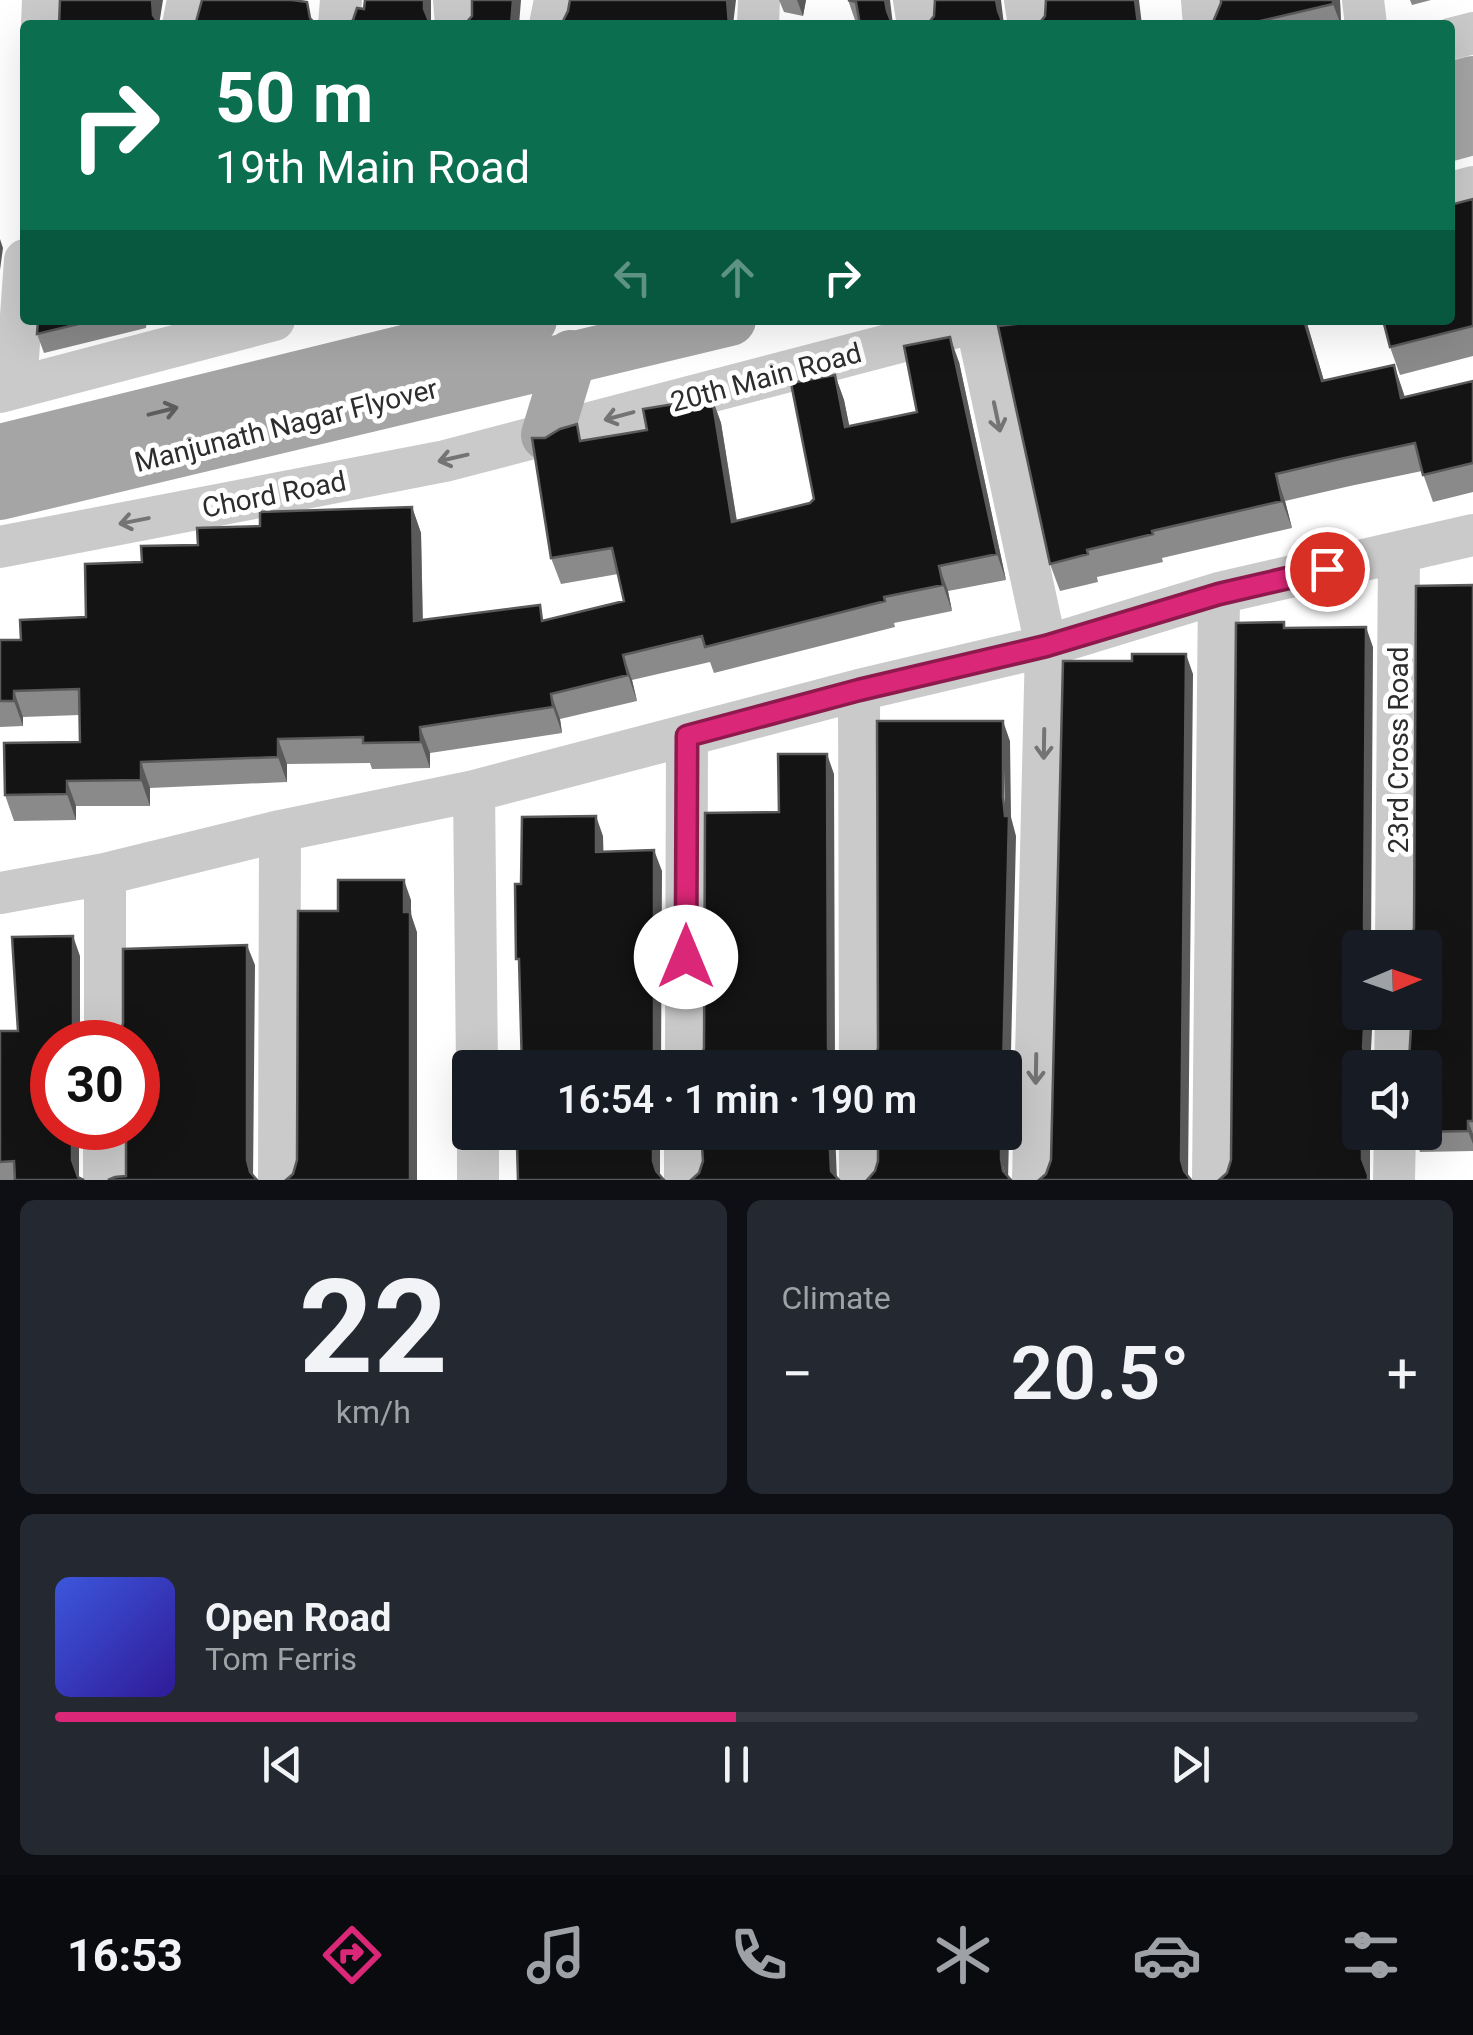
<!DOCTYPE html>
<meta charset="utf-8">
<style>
:root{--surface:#171b24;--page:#242831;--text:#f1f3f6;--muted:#9ea1a6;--line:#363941;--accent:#db2777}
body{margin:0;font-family:Roboto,sans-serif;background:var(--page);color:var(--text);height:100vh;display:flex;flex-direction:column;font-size:38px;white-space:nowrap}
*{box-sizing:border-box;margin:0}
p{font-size:32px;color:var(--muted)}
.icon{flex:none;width:55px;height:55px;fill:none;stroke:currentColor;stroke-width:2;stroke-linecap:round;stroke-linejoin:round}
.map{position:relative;height:1180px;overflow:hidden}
.details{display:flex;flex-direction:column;gap:20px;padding:20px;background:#0d0f14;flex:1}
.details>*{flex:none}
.hud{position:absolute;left:20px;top:20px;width:1435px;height:305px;border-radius:10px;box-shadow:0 10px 40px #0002;background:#0b6e4f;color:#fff;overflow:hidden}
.needle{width:65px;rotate:88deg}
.controls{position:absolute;left:1342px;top:930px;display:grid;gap:20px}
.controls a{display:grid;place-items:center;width:100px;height:100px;border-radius:10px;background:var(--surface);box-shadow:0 10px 40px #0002;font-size:50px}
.speed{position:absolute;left:30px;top:1020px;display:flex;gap:20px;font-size:50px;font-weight:700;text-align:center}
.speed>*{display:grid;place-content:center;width:130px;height:130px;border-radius:50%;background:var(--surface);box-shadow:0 10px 40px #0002;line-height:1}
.speed .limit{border:15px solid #d22;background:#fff;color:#111}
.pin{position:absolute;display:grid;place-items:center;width:85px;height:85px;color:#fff;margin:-42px;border:5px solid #fff;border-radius:50%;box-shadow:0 2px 10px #0007}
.me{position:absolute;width:110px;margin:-55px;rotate:0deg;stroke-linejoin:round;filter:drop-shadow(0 0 8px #0008)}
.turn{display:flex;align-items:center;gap:35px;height:210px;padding:0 30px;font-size:45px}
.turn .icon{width:130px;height:130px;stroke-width:2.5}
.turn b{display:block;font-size:70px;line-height:85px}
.lanes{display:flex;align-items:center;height:95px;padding:0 30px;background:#0003;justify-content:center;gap:50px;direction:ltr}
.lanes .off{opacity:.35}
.big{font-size:75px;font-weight:600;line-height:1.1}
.details .tile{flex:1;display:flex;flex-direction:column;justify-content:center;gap:15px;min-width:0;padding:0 35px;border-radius:15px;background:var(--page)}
.details .dial{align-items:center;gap:0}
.dial b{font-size:130px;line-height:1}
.song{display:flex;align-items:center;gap:30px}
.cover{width:120px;height:120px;border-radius:15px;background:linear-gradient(135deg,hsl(230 70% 55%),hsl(250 70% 35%))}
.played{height:10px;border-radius:5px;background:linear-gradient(90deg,var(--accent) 50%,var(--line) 50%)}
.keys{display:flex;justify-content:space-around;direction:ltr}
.heat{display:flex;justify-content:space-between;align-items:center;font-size:55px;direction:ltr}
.details .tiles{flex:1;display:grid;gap:20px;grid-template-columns:1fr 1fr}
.tile:last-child{grid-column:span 2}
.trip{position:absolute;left:452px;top:1050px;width:570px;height:100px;border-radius:10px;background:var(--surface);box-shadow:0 10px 40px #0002;font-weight:600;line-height:100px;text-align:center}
.menu{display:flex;height:160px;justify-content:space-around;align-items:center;background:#090b0e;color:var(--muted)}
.menu .icon{width:70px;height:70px}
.menu .selected{color:var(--accent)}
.menu b{font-size:45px;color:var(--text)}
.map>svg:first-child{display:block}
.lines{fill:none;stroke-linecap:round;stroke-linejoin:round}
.minor{stroke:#cacaca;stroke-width:42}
.major{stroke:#a5a5a5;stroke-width:52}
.wall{fill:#8a8a8a}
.shaded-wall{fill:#5a5a5a}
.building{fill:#141414;stroke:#5a5a5a;stroke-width:2.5}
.oneway{stroke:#5d5d5d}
.oneway2{stroke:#747474}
.route-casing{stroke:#8e194d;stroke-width:25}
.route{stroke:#db2777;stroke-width:18}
.labels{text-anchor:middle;stroke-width:10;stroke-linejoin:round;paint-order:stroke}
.street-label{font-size:28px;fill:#2d2d2d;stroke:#fff}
</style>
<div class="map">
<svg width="1473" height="1180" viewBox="0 0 1473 1180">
<rect width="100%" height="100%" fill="#fff"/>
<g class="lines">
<path class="minor" d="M454 0 456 25
M914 0 918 25
M1025 0 1029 25
M1202 0 1204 25
M1363 0 1366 25
M42 25 43 0
M183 25 188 0
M339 25 341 0
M550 25 555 0
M758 25 759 0
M1450 39 1473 33
M1450 193 1473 187
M976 322 1046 646 1033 1180
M16 386 25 260
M0 392 274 320
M0 547 445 461 984 320
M859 690 860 1068
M474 791 477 1068
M0 893 105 874 280 831 474 791 859 690 1046 646 1219 593 1473 535
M1396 948 1399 553
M105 1042V874
M686 1068 687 737
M1395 1068 1396 1012
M478 1132V1180
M860 1132V1180
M104 1180V1128
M279 1180 280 831
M685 1180V1132
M1213 1180 1219 593
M1394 1180 1395 1132"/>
<path class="major" d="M1450 88 1473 82
M1450 135 1473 129
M547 435 571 356
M0 450 531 320
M0 494 730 320"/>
</g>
<path class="wall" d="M779 0H806L803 16 784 12Z
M848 0 889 4 859 20H855Z
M1221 0H1340L1341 25H1214Z
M1410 0H1431L1412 5Z
M1473 199V356L1400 375 1390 347Z
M38 320H147L146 328 44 353 37 334Z
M1052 320H1306L1324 381 1394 365 1405 397 1473 381V492L1433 502 1422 471 1350 486 1285 501 1292 528 1162 558 1163 562 1097 577 1098 582 1060 591 1050 564Z
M959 362 1006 580 948 591 952 611 894 623 895 627 714 673 710 662 632 680 637 701 560 719 562 733 430 753V768L372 769 370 763 287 764V782L150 788V806H76V820L14 821 5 795 80 742 79 715 23 717V726L0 727V640H21L86 617 142 562 260 526 412 507 421 533 423 620H546L624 601 618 574 561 584 551 558 583 440 647 430 712 398 721 423 737 521 810 503 814 499 835 375 844 400 849 426 917 412Z
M1473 585V1151L1420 1152 1412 1132 1409 1060 1425 1012 1410 941 1414 928Z
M80 956V1039L52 1128H79V1178L84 1180H0V1031H18Z"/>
<path class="shaded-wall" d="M152 0H163L159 25 153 15Z
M424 0H431V25L424 9Z
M513 0H521L519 25H511Z
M727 0H736L733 25H729Z
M797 0H806L803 16Z
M885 0H890L893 25 887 11Z
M996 0H1001L1004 25 998 11Z
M1135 0H1139L1142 25H1138Z
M1333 0H1340L1341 25 1333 4Z
M0 239 3 248 0 270Z
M1304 320H1306L1332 408 1322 381Z
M950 337 959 362 1006 580 997 554Z
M1394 365 1403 392 1411 425 1401 398Z
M835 375 844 400 855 453 845 427Z
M712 398 721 423 741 548 732 522Z
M1276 474 1285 501 1292 528 1282 501Z
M412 507 421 533 423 647 414 621Z
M939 566 948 591 952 611 943 585Z
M1366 627 1373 647 1371 948H1370L1364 928Z
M1186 654 1193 674 1188 1180H1187L1181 1160Z
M623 655 632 680 637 701 628 675Z
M14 691 23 717V726L14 701Z
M551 694 560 719 562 733 553 707Z
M1003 721 1010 741 1011 817 1016 836 1008 1180H1007L1001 1159V1132H1005V1068H1003L1005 816Z
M420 727 430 753V768L421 742Z
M278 739 287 764V782L278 757Z
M827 754 834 774 835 1068H834L828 1048Z
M141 762 150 788V806L141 780Z
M67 781 76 806V820L67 794Z
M596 816 603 836 604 872 596 852Z
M654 850 662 871 661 1068 654 1049Z
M404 880 411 900V914L417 932V1180H410Z
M73 936 80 956V1042L73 1023Z
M247 945 255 965 253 1180 247 1160Z
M1365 1012H1373L1370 1068 1365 1059 1363 1047Z
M1468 1121 1473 1134V1144L1468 1131Z
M72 1128H79V1180L72 1160Z
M653 1132H660V1180H659L653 1161Z
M829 1132H835L837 1180 831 1171Z
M1362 1132H1370V1180H1368L1362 1159Z"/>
<path class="building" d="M60 0H152L153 15 160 25H59Z
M202 0H292L307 2 310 18 316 25H191L196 22Z
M365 0H424V9L429 21 434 25H347L353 20 357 8 364 9Z
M472 0H513L511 25H464L472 16Z
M570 0H727L729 25H561L568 11Z
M848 0H885L887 11 891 21 896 25H860L856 2Z
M935 0H996L998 11 1002 21 1007 25H927L934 16Z
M1046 0H1135L1138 24 1038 25 1045 16Z
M1221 0H1333V4L1243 25H1214L1213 22 1221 3Z
M1473 199V326L1390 347 1383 320H1450V205Z
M38 320H95L37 334Z
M1052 320H1304L1322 381 1394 365 1401 398 1473 381V463L1423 475 1415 443 1340 459 1276 474 1282 501 1152 531 1153 534 1087 550 1088 554 1050 564 998 326Z
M950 337 997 554 939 566 943 585 884 597 885 601 705 647 702 636 623 655 628 675 551 694 553 707 420 727 421 742 363 743V737L278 739V757L141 762V780L67 781V794L5 795 4 743 80 742 79 689 14 691V701H0V640H21L20 620 86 617 85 564 142 562 141 546 198 545 197 528 260 526V512L412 507 414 621 540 605 542 621 624 601 612 548 551 558 532 438H545L560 429 577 424 580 441 647 430 643 409 712 398 732 522 810 503 814 499 791 383 835 375 845 427 917 412 904 346Z
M1473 585V1121H1468V1131L1425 1132V1068H1402L1409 1060 1412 1012H1425V948H1403L1410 941 1414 928 1416 586Z
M1284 622V628L1366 627 1364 928 1367 939 1374 948H1360V1012H1365L1363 1047 1365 1059 1373 1068H1360V1132H1362V1159L1368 1175V1180H1219L1227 1173 1231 1160 1236 623Z
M1132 654H1186L1181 1160 1184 1171 1191 1180H1039L1046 1174 1051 1160 1063 661H1132Z
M877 721H1003V797L1005 816H1009L1003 1068H867L874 1061 878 1048Z
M778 754H827L828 1048 831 1059 838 1068H693L701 1059 704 1048 705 813 779 812Z
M596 816V852L654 850V1049L658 1061 664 1068H522L519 959H516L515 884H521L522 817Z
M338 880H404V912H410V1180H286L293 1174 297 1160 298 911H338Z
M73 936V1023L76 1034 84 1042H52V1128H72V1160L78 1177 84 1180H15L14 1161 0 1162V1031H18L12 937Z
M247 945V1160L250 1172 257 1180H108L115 1177 126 1176V1128H138V1042H112L120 1034 123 1023V949Z
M520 1132H653V1161L656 1171 664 1180H518L517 1146H520Z
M701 1132H829L831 1171 839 1180H691L699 1173 703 1161Z
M878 1132H1001V1159L1003 1171 1011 1180H867L875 1171 878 1161Z"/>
<defs><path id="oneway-shaft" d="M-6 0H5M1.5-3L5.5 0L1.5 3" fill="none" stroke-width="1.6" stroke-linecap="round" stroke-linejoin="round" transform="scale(2.5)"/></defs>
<use class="oneway" href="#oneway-shaft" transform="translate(163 411) rotate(-14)"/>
<g class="oneway2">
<use href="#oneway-shaft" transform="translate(619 416) rotate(165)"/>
<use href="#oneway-shaft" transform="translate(997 417) rotate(78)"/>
<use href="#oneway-shaft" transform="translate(453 458) rotate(167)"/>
<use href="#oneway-shaft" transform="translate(134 521) rotate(169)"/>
<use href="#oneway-shaft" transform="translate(1044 744) rotate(91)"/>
<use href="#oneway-shaft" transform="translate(1036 1069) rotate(91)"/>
</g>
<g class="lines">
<defs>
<path id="route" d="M686 957 687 736 859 690 1046 646 1219 594 1327 569"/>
</defs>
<use href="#route" class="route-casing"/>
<use href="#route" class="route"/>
</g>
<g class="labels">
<g class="street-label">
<text transform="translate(766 377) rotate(-15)" y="10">20th Main Road</text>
<text transform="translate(286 425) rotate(-14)" y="10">Manjunath Nagar Flyover</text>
<text transform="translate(274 494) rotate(-11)" y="10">Chord Road</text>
<text transform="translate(1398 750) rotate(-90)" y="10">23rd Cross Road</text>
</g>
</g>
</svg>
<div class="controls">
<a><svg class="needle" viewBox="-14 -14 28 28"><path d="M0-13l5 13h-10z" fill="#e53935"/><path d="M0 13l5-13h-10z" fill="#9ea1a6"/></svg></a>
<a><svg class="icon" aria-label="sound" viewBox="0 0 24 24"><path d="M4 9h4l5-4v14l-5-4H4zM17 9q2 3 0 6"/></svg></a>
</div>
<div class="speed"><div class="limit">30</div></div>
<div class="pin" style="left:1327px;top:569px;background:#d93025"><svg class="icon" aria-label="arrive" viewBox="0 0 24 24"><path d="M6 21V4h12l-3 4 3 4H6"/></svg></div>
<svg class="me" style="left:686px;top:957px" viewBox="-20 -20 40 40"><circle r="19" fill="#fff"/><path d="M0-13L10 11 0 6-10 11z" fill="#db2777"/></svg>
<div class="trip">16:54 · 1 min · 190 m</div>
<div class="hud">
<div class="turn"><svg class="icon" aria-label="right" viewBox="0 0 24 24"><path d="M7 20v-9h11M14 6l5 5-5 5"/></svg><div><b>50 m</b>19th Main Road</div></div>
<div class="lanes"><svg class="icon off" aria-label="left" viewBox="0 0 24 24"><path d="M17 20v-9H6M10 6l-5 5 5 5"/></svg><svg class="icon off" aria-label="ahead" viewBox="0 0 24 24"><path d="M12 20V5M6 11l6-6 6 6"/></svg><svg class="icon" aria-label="right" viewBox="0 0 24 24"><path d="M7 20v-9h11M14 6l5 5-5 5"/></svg></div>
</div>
</div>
<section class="details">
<div class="tiles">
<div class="tile dial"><b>22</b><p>km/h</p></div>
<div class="tile"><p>Climate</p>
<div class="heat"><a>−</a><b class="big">20.5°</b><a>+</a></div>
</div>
<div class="tile">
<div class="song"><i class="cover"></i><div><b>Open Road</b><p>Tom Ferris</p></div></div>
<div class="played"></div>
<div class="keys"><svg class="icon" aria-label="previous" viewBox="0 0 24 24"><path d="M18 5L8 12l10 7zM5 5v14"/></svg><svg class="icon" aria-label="pause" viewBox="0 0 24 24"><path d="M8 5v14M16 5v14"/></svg><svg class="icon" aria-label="next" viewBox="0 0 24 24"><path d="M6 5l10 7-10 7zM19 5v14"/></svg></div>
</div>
</div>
</section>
<nav class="menu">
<b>16:53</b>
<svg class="icon selected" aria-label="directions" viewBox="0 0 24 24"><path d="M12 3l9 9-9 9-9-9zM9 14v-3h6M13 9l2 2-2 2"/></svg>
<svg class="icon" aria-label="music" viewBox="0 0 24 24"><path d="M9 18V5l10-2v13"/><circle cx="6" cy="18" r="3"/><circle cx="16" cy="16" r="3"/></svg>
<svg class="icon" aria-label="phone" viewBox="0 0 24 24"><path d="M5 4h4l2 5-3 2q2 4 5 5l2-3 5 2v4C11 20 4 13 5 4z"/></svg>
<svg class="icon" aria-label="climate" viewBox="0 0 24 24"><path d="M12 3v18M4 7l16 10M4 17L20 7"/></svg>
<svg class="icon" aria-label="car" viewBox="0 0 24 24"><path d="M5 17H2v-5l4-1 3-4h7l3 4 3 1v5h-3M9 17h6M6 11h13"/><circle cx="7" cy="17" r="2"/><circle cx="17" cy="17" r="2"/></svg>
<svg class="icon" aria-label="filters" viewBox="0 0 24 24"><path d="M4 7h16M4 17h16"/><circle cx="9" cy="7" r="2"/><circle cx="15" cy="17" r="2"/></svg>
</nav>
